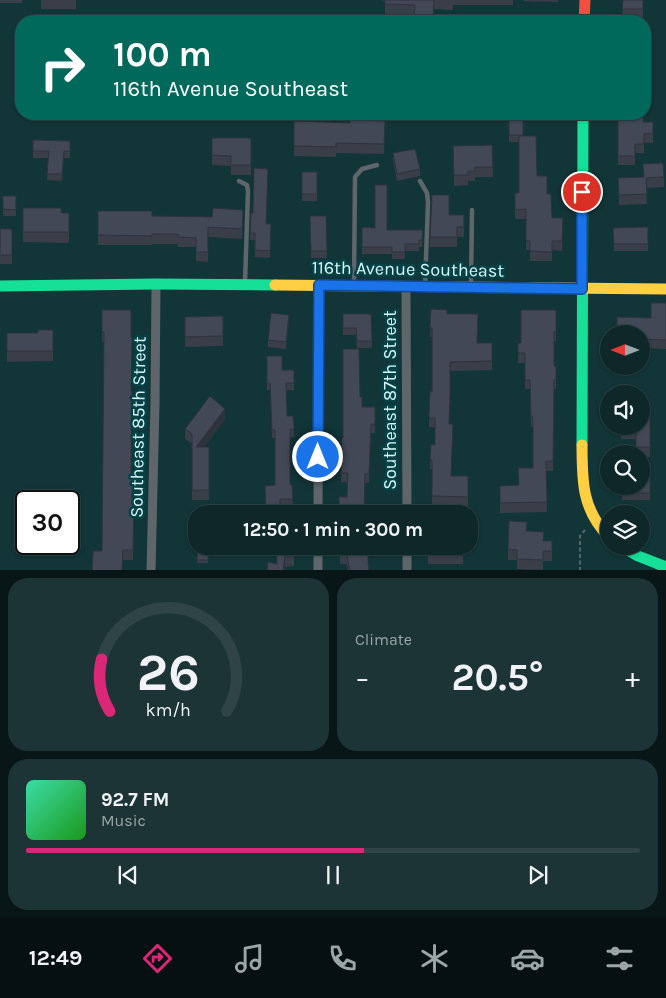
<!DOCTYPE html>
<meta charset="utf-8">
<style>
:root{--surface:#0e282a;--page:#1c3436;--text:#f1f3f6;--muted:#9ba6a8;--line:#2e4447;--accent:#db2777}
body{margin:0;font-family:Karla,sans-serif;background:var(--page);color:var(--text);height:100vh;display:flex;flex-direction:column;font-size:19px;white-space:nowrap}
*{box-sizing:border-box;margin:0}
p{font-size:16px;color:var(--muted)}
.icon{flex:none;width:28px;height:28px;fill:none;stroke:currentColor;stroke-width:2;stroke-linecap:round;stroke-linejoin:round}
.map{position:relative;height:570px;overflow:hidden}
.sheet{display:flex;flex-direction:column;gap:8px;padding:8px;background:#081617;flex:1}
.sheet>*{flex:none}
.hud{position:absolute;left:15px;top:15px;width:636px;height:105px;border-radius:20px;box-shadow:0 1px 4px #0004,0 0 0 1px var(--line);background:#00695c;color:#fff;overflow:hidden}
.needle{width:32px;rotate:270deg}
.fabs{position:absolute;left:600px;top:325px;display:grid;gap:10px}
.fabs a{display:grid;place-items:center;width:50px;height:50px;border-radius:50%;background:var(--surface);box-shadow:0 1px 4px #0004,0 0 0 1px var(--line);font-size:25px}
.speed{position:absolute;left:15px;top:490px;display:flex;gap:10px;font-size:25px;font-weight:700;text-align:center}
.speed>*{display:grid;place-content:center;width:65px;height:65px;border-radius:50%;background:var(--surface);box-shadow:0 1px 4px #0004,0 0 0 1px var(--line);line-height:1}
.speed .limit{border:2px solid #111;border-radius:8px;background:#fff;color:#111}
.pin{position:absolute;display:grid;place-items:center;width:42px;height:42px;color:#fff;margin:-21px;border:2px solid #fff;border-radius:50%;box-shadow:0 1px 5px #0007}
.me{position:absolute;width:55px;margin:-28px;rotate:0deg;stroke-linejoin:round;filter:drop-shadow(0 0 4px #0008)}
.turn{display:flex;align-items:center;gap:18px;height:105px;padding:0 15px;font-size:22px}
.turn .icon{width:65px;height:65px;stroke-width:2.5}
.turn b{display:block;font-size:35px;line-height:42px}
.big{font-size:38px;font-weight:700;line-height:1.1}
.sheet .card{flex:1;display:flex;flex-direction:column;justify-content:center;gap:8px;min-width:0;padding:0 18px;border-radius:20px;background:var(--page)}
.sheet .dial{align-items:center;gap:0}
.dial svg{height:130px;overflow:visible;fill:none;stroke:var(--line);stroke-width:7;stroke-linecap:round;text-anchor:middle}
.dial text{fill:var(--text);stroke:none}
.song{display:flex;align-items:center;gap:15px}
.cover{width:60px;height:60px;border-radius:8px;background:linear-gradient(135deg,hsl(160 70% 55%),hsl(120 70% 35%))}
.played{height:5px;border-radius:2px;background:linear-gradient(90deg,var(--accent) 55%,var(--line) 55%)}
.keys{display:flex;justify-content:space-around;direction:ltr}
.heat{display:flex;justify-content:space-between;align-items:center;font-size:28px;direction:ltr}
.sheet .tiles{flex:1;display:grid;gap:8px;grid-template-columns:1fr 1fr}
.card:last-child{grid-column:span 2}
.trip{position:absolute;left:188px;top:505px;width:290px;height:50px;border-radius:20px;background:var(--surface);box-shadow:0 1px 4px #0004,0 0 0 1px var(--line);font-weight:700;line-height:50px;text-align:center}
.dock{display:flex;height:80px;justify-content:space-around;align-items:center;background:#061011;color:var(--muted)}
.dock .icon{width:35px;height:35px}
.dock .selected{color:var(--accent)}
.dock b{font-size:22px;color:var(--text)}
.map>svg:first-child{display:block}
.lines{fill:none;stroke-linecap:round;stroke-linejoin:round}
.path{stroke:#586468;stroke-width:2;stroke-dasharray:4 2.5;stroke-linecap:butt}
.lane{stroke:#5e666b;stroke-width:4.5}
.street{stroke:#5e666b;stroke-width:9}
.fast{stroke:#16e098;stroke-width:11}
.slow{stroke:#ffcf43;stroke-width:11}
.jam{stroke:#f24e42;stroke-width:11}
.wall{fill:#393e49}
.shaded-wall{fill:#2e323c}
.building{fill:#424855;stroke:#2e323c}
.route-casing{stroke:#114b97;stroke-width:12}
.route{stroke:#1a73e8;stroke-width:9}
.labels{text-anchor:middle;stroke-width:5;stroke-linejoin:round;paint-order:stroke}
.street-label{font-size:18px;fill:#d9f5f7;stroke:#034247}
</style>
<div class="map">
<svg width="666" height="571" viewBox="0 0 666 571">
<rect width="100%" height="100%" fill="#123538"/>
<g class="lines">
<path class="path" d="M580 571V536L585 530"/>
<path class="lane" d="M239 181 247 185 248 191 245 283
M420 181 427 193 428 202 425 286
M354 284 355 177 362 169 377 165
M471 286 472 210"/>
<path class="street" d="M489 114 535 116 583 115
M406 287 407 514
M318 514 319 285
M407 546V571
M151 571 155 404 156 284
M318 571V546"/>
<path class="fast" d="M0 286 156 284 275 285
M582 445 583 114
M621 546 638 556 666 567"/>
<path class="slow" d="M275 285 666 289
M582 445C582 481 582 510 609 537"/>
<path class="jam" d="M584 21 585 0"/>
</g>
<path class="wall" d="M0 0H22V3H0Z
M41 0H76V9H41Z
M381 0H513V5H453V10L434 9V21H414V15L385 14V1Z
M524 0H558V2L524 1Z
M623 0H643V20L622 19Z
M615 114H644L643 122H653V143H644V153H635V165H618V117H615Z
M509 117H523V136L537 176 547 194 552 218H563L562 251 552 250V261H530V250H526V219H515V193H519V142H509Z
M294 121 350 123 385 121 384 154 336 153V157L294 156Z
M212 138H251V175H231V166L212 165Z
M33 140 70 141V158H64L62 181 47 180 48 158H33Z
M492 145 493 177H475V181H468V185L454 186 453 146Z
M393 153 420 169V176L397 181 393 160Z
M643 164 664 177V187L646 188 647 204 619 205 618 178 643 177Z
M302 172H317V201H302Z
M3 196H16V216H3Z
M23 208 61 213H69V243L23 242Z
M243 210 242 239 208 237V262L196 261V247H178V244H152V245H98V211L152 216 212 217Z
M251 213 267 224H271L270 258 255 257V240H250Z
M449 215H464V237H457V247H430V237Z
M310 216H326L327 258H311Z
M362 227 387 230H423L422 247H419V251H405V259H392V254H362Z
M648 227V251H614L613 228Z
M0 229H12V264H0Z
M666 303V349L642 348V355H641V334L651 318Z
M431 309 447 314 477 343H492V370L450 371V402L449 424 451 476H468V506H432V469H430L431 444 435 445V427H429V418L432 392V337H430Z
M102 310 131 391V473L132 498H134L133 560H123L104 342H102Z
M556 310V341H554V366H556V389H554L553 471H546L547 512 500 513V486L519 485 533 468V427H531L530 389H525V363H518V343H521Z
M343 314H371L372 348H357L356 335H343Z
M223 316V346L185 347V317Z
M289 322 286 349 268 347V340Z
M53 330V361L7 362V333H38Z
M267 356 282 370H294V390H286L287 416H293L294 437H290V485H292L293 506 280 507V514H266L265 486 275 485V438H272L270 390H267Z
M360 397 362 407H375V433H371L369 483H365L347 497V482H341L342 438H343Z
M650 410V457H641V454H636V439H621V426Z
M225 419 204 447H209V500H192V444L185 439V429Z
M650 473V500H622V486Z
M527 531 544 541H552V561H543V570L517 569V560H508V549Z
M198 546 208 547V563H197Z
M294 546V566L285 567 277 564Z
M340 546 368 563 369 571H348L347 564H340Z
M428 546H463V564H428Z"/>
<path class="shaded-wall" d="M289 315V322L286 349V342Z
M225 409V419L196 457V447Z
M285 556V571H283Z"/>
<path class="building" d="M385 0H434L433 19 414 18 415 5 385 4Z
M623 0H643V9H622Z
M618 114H643V122H653V133L644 134V144H635V156H618Z
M509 117H523V135H509Z
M350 120 385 121 384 144 336 143V147L294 146V121L350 123Z
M519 136H536L537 176H547V194H551L552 218H563L562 241H552V252L530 251V241L526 240V209L515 210V193H519Z
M212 138H251V165H231V156L212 155Z
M33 140 70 141V151H64L62 174H47L49 151H33Z
M492 145 493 167H475V171H468V175H454L453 146Z
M415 149 420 169 397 174 393 153Z
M663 163 664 177 646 178 647 194 619 195 618 178 644 177 643 164Z
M254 168 268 169 266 224H271L270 251 255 250V233H250L251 213H253Z
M302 172H317V194H302Z
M375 185H387V230H423L422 240H419V244H405V252H392V247H362V227L375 228Z
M432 195H449V215H464V227H457V237H430Z
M3 196H16V210L3 209Z
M23 208H61V213H69V232H23Z
M213 208 243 210 242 229 208 227V252H196V238L178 237V234H152V236L98 235V211H152V216L212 217Z
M310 216H326L327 251H311Z
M648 227V244H614L613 228Z
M0 229H12V255H0Z
M651 303H666V340L642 339V346H641V334H617V317L651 318Z
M431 309 447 310V314H478L477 343H492V361L450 362V393L449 424H453L451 476H468V497L432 496V460H430L431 444 435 445V418H429L430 391 432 392V328H430Z
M102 310H131V337H132L131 391H132L131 473H133L132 498H134L133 550H123L122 571H92L93 551H102L104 332H102Z
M521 310H556V332H554V366H556V379L554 380 553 461H546L547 502 500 503V486L519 485 518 468H533V417H531L530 380H525V353H518V343H521Z
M271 313 289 315 286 342 268 340Z
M343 314H371L372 341H357L356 328H343Z
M223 316V336L185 337V317Z
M38 330H53V351H7V333H38Z
M343 349H359L360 397H362V407H375V424H371L369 474H365L364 514H339V497H347L348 473H341L342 438H343Z
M267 356H282V370H294V383H286L287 416H293L294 429H290V485H292L293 499H280V513L266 514 265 486 275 485V430H272L270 383H267Z
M210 396 225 409 196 447H209V490H192V434L185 429Z
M641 410H650V447H636V429H621V426H641Z
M641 473H650V493H622V486H641Z
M509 521 527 522 526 531 544 532 543 541H552V551H543V560L517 559V550L508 549Z
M198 546 208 547V560H197Z
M276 546H294V556H285L283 571H267L268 562 277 564Z
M340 546H368V563L369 571H350L347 555H340Z
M428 546H463V554H428Z"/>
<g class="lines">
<defs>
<path id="route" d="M318 457 319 285 582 289V192"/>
</defs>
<use href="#route" class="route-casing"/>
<use href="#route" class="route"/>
</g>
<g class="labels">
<g class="street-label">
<text transform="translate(408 269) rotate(1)" y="6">116th Avenue Southeast</text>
<text transform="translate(390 400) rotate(-90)" y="6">Southeast 87th Street</text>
<text transform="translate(138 427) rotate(-89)" y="6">Southeast 85th Street</text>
</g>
</g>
</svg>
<div class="fabs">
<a><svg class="needle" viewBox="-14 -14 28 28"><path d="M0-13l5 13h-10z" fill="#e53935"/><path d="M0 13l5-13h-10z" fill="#9ba6a8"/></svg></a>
<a><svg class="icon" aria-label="sound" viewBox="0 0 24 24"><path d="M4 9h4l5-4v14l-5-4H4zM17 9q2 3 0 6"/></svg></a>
<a><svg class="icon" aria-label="search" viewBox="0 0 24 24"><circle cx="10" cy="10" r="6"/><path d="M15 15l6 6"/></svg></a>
<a><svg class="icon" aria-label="layers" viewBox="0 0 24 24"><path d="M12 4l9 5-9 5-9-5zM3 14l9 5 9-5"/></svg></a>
</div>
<div class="speed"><div class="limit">30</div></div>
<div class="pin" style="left:582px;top:192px;background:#d93025"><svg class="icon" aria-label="arrive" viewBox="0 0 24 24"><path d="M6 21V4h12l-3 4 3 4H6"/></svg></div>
<svg class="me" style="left:318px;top:457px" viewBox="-20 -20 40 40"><circle r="17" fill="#1a73e8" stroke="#fff" stroke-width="3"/><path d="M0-11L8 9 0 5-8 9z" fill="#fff"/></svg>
<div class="trip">12:50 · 1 min · 300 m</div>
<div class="hud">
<div class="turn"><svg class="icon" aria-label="right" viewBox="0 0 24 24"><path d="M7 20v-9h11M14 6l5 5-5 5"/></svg><div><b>100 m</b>116th Avenue Southeast</div></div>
</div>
</div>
<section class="sheet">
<div class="tiles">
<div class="card dial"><svg viewBox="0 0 100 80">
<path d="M14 69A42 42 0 1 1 86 69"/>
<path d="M14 69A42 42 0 0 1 9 37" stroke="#db2777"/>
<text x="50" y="56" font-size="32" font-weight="700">26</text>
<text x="50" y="72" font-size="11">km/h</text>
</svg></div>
<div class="card"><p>Climate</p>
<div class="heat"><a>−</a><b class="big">20.5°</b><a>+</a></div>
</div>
<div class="card">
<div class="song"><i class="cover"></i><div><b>92.7 FM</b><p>Music</p></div></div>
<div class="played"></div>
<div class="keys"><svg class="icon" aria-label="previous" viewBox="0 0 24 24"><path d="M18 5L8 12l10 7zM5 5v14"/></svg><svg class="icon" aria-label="pause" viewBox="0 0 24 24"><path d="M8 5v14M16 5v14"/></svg><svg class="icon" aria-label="next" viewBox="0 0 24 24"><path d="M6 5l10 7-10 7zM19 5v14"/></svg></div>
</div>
</div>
</section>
<nav class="dock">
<b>12:49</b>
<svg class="icon selected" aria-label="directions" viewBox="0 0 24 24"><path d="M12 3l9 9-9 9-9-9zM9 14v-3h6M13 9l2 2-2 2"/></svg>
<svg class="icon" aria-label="music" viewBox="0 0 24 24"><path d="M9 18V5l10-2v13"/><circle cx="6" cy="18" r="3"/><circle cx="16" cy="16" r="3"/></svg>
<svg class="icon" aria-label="phone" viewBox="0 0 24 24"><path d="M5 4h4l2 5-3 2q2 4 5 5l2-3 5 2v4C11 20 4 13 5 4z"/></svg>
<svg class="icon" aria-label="climate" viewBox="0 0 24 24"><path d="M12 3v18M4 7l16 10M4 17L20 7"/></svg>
<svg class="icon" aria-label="car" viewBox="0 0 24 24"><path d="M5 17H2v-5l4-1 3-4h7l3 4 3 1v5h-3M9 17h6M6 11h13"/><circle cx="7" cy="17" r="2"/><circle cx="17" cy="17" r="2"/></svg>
<svg class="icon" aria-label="filters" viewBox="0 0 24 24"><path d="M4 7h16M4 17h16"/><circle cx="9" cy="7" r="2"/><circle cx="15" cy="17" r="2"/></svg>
</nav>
